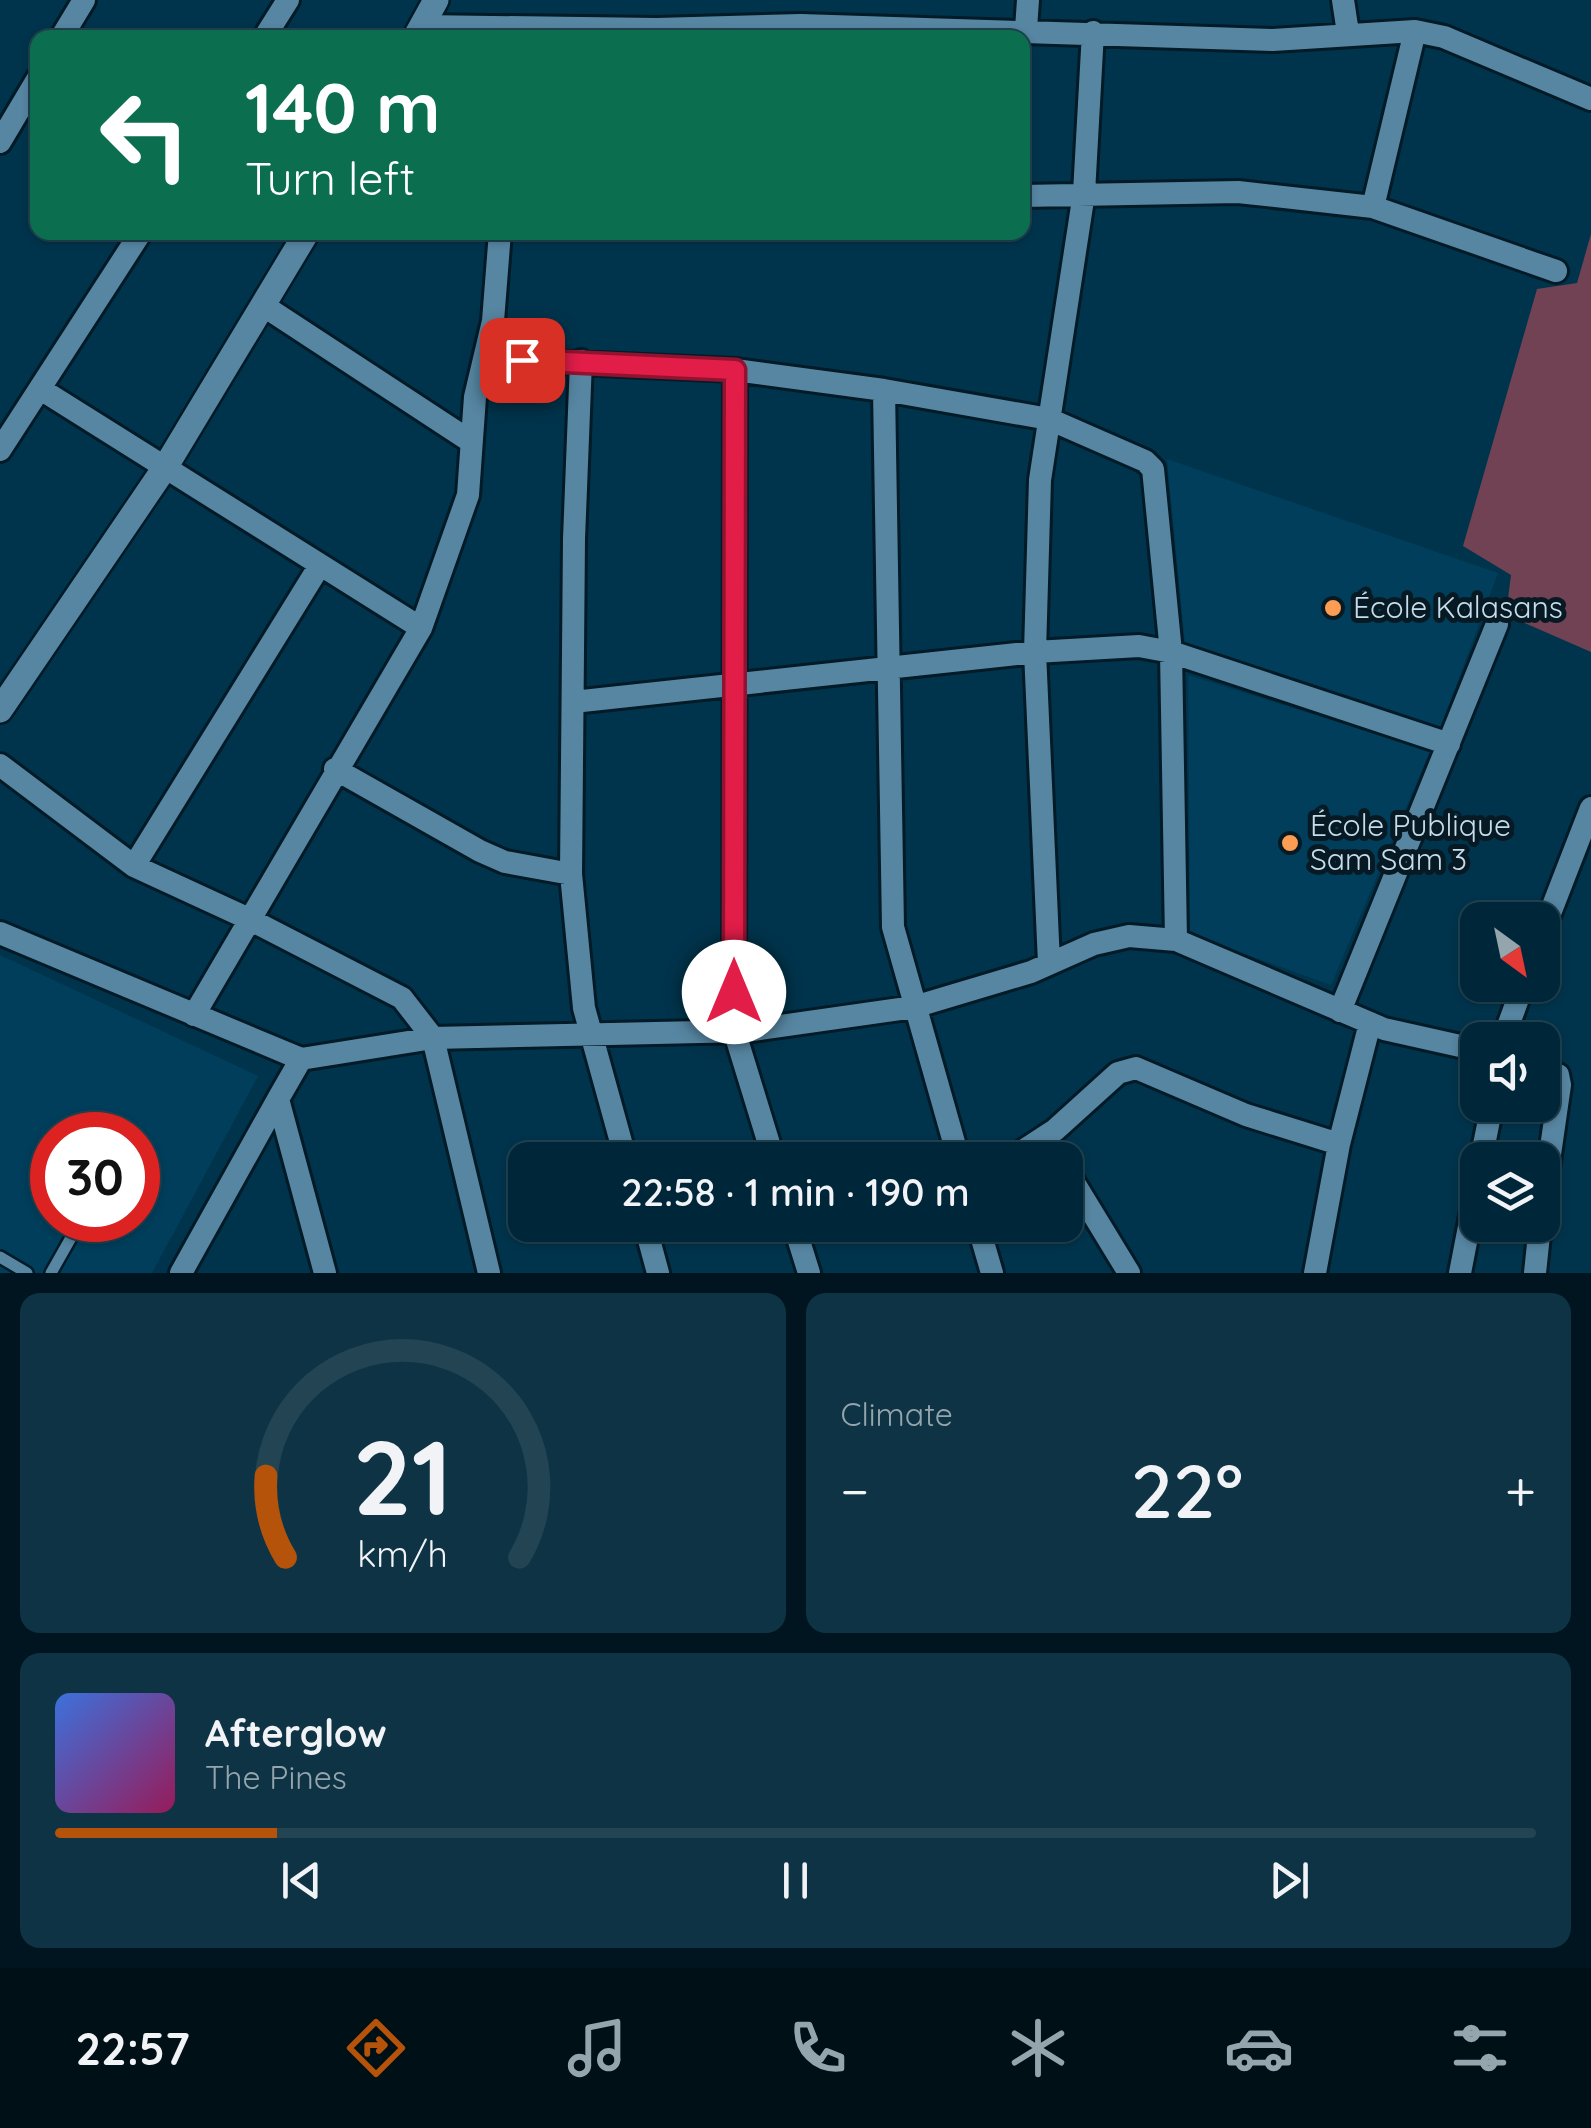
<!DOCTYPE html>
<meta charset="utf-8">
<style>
:root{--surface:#002739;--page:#0e3344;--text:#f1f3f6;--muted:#95a5ae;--line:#224453;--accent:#b45309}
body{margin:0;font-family:Quicksand,sans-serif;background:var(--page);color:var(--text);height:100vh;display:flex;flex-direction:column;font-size:38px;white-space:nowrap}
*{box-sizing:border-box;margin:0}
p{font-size:32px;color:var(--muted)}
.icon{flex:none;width:55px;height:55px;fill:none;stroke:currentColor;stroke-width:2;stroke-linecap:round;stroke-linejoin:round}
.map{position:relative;height:1273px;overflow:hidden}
.details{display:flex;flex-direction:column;gap:20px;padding:20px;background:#00151f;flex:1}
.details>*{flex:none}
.hud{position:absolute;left:30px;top:30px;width:1000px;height:210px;border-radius:20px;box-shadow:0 2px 8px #0004,0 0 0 2px var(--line);background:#0b6e4f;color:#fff;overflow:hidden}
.needle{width:65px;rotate:147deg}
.controls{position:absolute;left:1460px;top:902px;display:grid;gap:20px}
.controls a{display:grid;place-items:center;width:100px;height:100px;border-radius:20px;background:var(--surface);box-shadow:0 2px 8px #0004,0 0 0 2px var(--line);font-size:50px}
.speed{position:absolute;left:30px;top:1112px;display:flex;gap:20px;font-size:50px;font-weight:700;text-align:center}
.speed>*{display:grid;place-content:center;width:130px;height:130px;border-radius:50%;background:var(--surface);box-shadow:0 2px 8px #0004,0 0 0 2px var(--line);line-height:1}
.speed .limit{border:15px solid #d22;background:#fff;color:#111}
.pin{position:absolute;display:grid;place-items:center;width:85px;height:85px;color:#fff;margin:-42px;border-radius:20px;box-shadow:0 5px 15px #0006}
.me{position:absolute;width:110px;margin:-55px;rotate:0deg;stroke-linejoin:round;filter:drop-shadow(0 0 8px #0008)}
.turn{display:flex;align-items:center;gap:35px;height:210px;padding:0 50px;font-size:45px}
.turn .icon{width:130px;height:130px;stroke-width:2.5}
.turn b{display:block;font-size:70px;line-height:85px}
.big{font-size:75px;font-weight:600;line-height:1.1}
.details .card{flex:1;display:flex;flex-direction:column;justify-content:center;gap:15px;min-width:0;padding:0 35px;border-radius:20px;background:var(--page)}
.details .dial{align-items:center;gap:0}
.dial svg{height:260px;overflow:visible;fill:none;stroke:var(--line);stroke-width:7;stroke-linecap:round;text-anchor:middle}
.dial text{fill:var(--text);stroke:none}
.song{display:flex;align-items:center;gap:30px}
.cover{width:120px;height:120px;border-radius:15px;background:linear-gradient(135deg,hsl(220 70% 55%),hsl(330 70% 35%))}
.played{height:10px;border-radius:5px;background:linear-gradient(90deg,var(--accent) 15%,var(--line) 15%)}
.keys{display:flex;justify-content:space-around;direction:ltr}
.heat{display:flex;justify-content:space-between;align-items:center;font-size:55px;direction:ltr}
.details .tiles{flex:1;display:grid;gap:20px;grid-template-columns:1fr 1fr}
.card:last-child{grid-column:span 2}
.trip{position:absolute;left:508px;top:1142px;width:575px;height:100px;border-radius:20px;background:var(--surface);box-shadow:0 2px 8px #0004,0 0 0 2px var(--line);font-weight:600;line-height:100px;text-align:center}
.dock{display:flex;height:160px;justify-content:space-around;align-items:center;background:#001017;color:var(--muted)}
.dock .icon{width:70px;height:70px}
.dock .on{color:var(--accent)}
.dock b{font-size:45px;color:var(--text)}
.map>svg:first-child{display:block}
.built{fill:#003e5b;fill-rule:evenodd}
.green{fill:#704253}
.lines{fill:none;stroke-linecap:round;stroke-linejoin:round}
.lane-casing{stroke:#031a27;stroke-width:16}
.street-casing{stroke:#031a27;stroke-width:28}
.secondary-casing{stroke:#031a27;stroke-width:30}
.lane{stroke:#5786a2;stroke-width:11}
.street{stroke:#5786a2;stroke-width:22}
.secondary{stroke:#5786a2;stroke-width:25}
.route-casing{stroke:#92132f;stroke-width:25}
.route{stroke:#e11d48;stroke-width:18}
.poi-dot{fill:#fc9d53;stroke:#071a24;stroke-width:4}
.labels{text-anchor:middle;stroke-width:10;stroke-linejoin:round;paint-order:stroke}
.poi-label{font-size:30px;fill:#c4dceb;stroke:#071a24;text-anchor:start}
</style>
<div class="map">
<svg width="1591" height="1273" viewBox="0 0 1591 1273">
<rect width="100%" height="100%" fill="#00344c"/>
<path class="built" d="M1167 459 1498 573 1440 729 1185 644Z
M1188 675 1430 751 1331 985 1190 934Z
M0 955 258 1076 152 1273H0ZM52 1135H138V1220H52Z"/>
<path class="green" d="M1591 234V652L1506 615 1511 575 1463 546 1537 289 1577 283Z"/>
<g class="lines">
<defs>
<path id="lane" d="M0 1257 27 1273
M51 1273 81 1220"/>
<path id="street" d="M1343 0 1348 33
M421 26 657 29 801 25 1273 40 1415 31 1444 37 1591 99
M1026 29 1028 0
M61 38 84 0
M264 38 288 0
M0 142 38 78
M1022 196 1238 192 1373 207 1556 271
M1373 207 1415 31
M264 306 470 441
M486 359 735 370 884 390 1049 419 1145 461 1153 469 1171 652 1176 940
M581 361 574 539 571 874 584 1008 626 1160
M735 370 734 1030 774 1160
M42 390 421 628
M884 390 893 927 959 1160
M0 450 141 232
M573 702 1035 652 1139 646 1171 652 1449 744
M0 765 134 866 249 919 402 998 433 1038 489 1273
M335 769 480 851 505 862 571 874
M134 866 320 565
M0 933 301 1059 433 1038 746 1031 914 1007 1031 972 1094 944 1129 936 1176 940 1384 1029 1478 1050
M1542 934 1591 808
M1049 963 1035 652 1040 480 1084 193 1093 32
M1340 1011 1497 624
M194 1015 421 628 468 495 475 397 493 321 500 232
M1503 1040 1523 985
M301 1059 278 1099 325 1273
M1542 1071 1558 1075 1560 1085 1542 1210
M1009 1160 1055 1130 1118 1073 1136 1068 1246 1115 1339 1144
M1481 1160 1492 1105
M1065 1168 1129 1273
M645 1225 658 1273
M794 1225 809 1273
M978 1225 992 1273
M181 1273 278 1099
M1315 1273 1339 1144 1370 1023
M1460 1273 1478 1180
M1535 1273 1540 1225"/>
<path id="secondary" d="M415 38 436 0
M0 710 166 466 307 232"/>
</defs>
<use href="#lane" class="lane-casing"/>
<use href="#street" class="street-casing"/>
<use href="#secondary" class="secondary-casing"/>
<use href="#lane" class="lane"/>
<use href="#street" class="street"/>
<use href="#secondary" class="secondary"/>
</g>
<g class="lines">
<defs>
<path id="route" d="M522 360 735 370 734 992"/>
</defs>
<use href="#route" class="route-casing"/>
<use href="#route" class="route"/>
</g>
<g class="poi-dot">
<circle cx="1333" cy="608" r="10"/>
<circle cx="1290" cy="843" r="10"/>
</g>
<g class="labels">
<g class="poi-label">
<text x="1353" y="618">École Kalasans</text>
<text x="1310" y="836">École Publique<tspan x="1310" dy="34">Sam Sam 3</tspan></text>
</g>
</g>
</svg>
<div class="controls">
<a><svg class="needle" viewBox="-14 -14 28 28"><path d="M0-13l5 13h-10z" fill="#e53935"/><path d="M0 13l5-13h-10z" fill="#95a5ae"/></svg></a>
<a><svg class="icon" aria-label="sound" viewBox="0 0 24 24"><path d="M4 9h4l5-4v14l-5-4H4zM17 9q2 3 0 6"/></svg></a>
<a><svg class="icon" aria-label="layers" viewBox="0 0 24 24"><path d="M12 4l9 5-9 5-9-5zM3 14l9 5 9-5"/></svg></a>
</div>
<div class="speed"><div class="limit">30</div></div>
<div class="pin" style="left:522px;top:360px;background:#d93025"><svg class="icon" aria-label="arrive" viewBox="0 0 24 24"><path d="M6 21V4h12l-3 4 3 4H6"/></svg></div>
<svg class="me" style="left:734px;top:992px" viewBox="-20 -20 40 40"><circle r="19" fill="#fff"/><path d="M0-13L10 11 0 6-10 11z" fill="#e11d48"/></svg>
<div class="trip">22:58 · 1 min · 190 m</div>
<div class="hud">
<div class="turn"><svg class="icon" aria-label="left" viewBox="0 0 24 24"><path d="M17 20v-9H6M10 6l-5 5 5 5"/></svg><div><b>140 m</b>Turn left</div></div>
</div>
</div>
<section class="details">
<div class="tiles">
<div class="card dial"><svg viewBox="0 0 100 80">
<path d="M14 69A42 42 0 1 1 86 69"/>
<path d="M14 69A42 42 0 0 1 8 44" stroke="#b45309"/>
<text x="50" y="56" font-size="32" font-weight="700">21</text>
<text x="50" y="72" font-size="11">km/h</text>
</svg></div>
<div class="card"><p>Climate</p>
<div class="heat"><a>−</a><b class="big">22°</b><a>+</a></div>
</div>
<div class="card">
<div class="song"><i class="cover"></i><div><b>Afterglow</b><p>The Pines</p></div></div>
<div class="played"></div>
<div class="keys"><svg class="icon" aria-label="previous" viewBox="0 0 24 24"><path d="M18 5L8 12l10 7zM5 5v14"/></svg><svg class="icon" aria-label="pause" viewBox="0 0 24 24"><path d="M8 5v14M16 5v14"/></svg><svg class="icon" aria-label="next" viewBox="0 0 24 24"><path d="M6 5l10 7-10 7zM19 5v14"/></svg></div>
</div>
</div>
</section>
<nav class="dock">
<b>22:57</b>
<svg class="icon on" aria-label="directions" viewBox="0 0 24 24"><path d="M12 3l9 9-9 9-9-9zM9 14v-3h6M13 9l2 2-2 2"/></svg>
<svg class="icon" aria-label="music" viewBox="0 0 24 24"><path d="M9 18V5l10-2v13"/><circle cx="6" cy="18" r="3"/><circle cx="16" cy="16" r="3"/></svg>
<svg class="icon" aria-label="phone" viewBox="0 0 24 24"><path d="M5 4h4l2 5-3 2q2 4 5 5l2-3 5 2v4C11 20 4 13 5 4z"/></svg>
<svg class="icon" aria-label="climate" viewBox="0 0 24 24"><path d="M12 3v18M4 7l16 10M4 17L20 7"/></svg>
<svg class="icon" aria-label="car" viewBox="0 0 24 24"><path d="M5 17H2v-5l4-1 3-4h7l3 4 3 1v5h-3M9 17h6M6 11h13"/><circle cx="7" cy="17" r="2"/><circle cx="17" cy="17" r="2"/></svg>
<svg class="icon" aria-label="filters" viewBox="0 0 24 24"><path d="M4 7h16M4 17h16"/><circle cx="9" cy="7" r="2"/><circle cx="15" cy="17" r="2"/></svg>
</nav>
